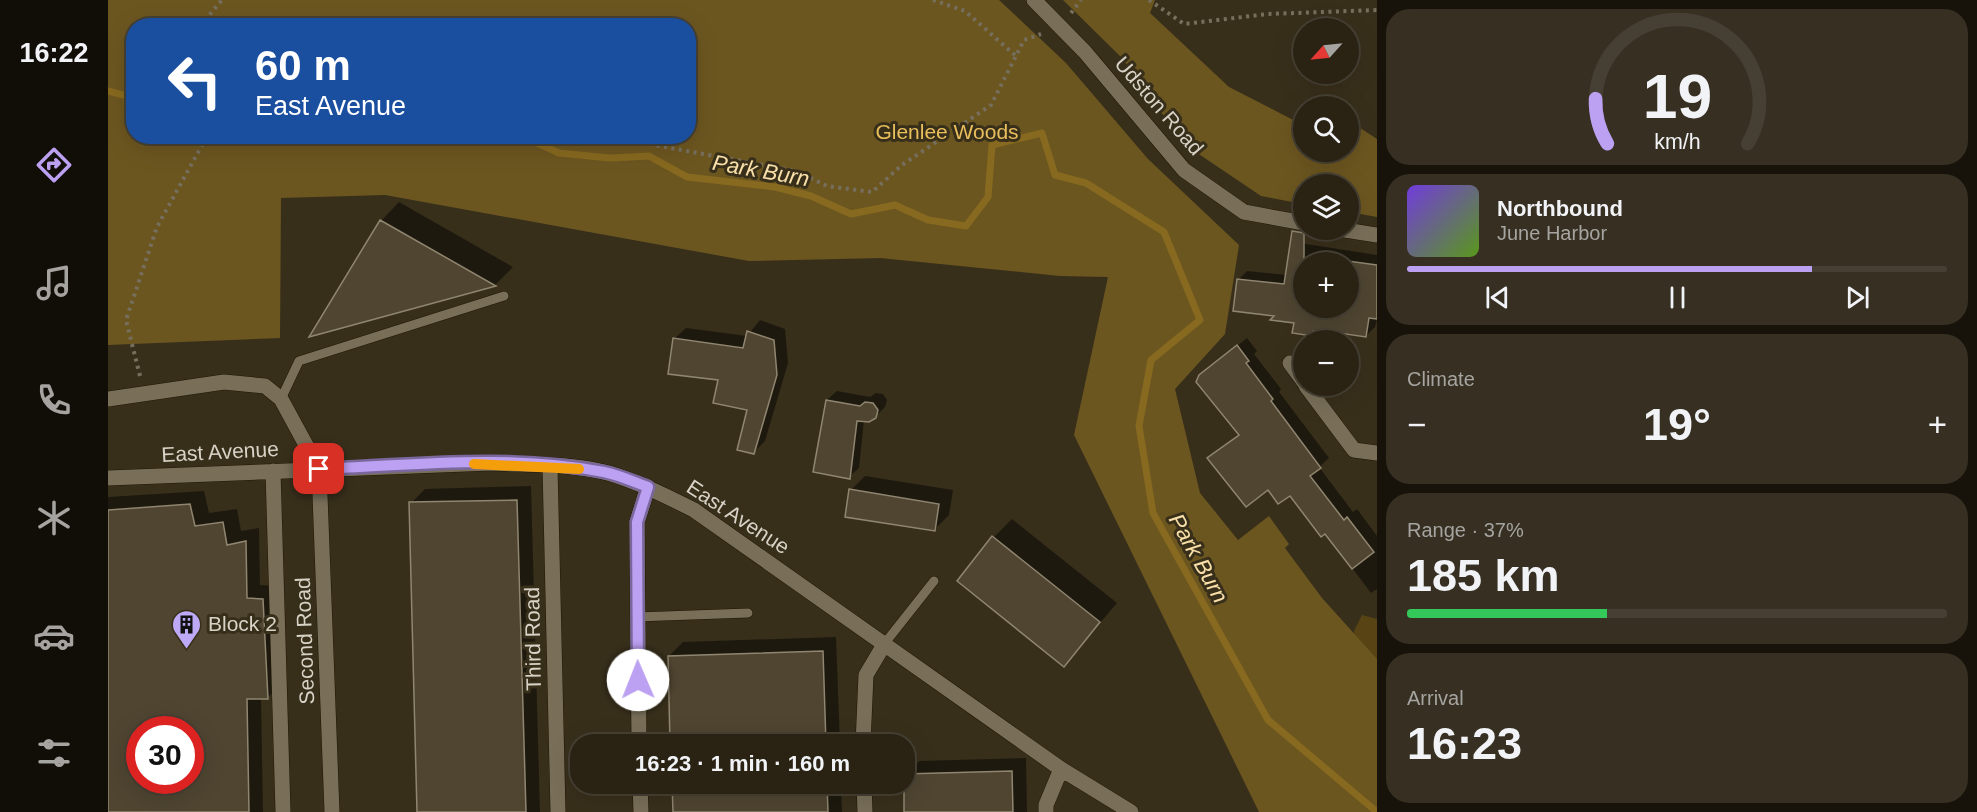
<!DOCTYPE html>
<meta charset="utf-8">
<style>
:root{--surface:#2a2314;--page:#362f22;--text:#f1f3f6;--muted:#a5a4a0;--line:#464034;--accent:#bca0f2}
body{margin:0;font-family:Helvetica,sans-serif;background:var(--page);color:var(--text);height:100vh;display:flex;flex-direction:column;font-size:22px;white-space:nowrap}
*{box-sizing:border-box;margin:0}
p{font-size:20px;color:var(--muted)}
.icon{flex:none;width:33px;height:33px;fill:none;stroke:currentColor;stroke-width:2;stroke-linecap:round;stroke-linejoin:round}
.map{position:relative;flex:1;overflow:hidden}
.panel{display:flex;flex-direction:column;gap:9px;padding:9px;background:#17130b;width:600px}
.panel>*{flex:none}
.guide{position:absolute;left:18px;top:18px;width:570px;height:126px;border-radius:24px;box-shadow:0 6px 24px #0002,0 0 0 2px var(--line);background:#1a4fa0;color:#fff;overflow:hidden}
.needle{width:39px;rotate:243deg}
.fabs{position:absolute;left:1185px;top:18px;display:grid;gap:12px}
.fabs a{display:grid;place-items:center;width:66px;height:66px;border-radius:50%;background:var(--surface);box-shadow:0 6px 24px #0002,0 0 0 2px var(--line);font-size:30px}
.speed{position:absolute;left:18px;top:716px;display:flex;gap:12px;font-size:30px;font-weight:700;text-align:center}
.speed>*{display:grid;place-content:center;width:78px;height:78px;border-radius:50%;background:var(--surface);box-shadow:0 6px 24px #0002,0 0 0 2px var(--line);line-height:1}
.speed .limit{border:9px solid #d22;background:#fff;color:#111}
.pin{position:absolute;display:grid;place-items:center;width:51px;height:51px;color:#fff;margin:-26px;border-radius:12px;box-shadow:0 3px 9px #0006}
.me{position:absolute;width:66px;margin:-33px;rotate:359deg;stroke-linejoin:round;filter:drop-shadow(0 0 4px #0008)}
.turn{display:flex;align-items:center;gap:21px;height:126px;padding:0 30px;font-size:27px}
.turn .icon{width:78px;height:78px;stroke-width:2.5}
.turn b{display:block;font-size:42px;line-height:51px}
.big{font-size:45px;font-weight:600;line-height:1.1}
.panel .card{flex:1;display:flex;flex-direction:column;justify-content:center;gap:9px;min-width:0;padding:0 21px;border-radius:24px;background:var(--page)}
.panel .dial{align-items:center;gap:0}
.dial svg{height:156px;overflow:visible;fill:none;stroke:var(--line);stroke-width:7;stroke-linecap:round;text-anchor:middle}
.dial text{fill:var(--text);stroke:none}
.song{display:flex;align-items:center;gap:18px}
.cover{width:72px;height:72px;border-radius:9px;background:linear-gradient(135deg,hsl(260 70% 55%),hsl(90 70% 35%))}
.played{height:6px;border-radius:3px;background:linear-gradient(90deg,var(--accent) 75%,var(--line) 75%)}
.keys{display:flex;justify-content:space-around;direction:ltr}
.heat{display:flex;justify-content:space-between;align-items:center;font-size:33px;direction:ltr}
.charge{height:9px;border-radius:4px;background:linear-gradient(90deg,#34c759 37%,var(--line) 0)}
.trip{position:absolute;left:462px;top:734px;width:345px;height:60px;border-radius:24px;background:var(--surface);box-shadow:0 6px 24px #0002,0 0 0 2px var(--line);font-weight:600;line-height:60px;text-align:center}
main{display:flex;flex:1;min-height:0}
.tabs{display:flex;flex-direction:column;width:108px;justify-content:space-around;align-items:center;background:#110e08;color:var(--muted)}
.tabs .icon{width:42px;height:42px}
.tabs .active{color:var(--accent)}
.tabs b{font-size:27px;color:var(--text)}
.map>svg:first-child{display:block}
.green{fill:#574314}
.forest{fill:#6c5620;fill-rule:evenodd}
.shadow{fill:#0007;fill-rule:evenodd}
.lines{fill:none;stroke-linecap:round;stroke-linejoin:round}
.stream{stroke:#87691f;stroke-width:7}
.building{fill:#4f4531;stroke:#908670;stroke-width:1.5;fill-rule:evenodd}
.lane-casing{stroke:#1f1704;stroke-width:10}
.street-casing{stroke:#1f1704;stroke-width:16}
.path{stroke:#776f5e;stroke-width:4;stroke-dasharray:3 4.5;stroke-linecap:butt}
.lane{stroke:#796f59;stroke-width:9}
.street{stroke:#796f59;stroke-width:15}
.route-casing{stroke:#7a689d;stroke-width:15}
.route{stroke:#bca0f2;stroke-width:10}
.slow{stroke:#f59e0b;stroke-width:10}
.labels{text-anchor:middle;stroke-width:6;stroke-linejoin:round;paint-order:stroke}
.street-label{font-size:21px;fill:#d8d3c7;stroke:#382f1b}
.park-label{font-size:21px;fill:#e9be5c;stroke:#382f1b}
.poi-label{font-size:21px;fill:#d8d3c7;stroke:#382f1b;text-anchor:start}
.water-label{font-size:22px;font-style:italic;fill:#f9e0a9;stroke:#382f1b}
</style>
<main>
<nav class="tabs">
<b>16:22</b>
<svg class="icon active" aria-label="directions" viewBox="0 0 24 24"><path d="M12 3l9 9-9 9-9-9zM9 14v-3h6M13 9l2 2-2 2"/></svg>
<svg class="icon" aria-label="music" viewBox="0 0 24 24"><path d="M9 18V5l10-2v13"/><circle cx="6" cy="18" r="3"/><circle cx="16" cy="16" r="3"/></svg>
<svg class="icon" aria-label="phone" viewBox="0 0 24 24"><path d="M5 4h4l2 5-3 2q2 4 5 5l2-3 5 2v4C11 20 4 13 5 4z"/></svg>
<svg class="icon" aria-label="climate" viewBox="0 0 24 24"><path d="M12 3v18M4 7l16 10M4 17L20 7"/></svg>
<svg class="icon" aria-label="car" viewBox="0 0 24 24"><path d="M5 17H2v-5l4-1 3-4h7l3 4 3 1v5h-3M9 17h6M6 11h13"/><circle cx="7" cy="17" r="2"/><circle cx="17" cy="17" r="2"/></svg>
<svg class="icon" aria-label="filters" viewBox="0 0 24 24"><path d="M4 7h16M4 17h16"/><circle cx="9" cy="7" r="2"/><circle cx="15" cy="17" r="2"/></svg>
</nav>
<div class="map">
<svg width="1269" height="812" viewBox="0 0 1269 812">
<rect width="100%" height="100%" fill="#382f1b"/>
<path class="green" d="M1254 615 1269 619V666L1245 655 1246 631Z"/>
<path class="forest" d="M0 0H891L958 63 1040 159 1131 245 1117 334 1067 389 1092 493 1130 540 1161 516 1181 544 1177 548 1214 598 1269 659V812H1151L966 435 1000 277 952 276 772 258 641 261 277 195 173 198 172 338 0 345ZM26 26H580V136H26Z
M955 0H1047L1042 13 1121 87 1195 125 1196 152H1240L1241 124 1243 122 1269 139V217L1241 212 1240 184H1196L1195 204 1153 196 1076 144 1014 58Z"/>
<path class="shadow" d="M291 202 405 267 387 285 204 335 273 221Z
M1191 243 1269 255V318L1267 327 1258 336 1218 330H1208L1204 334 1188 322 1169 315 1130 280 1139 271 1179 275ZM1196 262H1240V308H1196Z
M652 320 677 329 680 363 657 441 646 452 641 409 612 379 566 339 578 328 639 336Z
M1139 338 1149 351 1146 354 1173 389 1171 392 1221 458 1211 467 1245 512 1249 509 1269 536V589L1263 593 1217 532 1182 494 1160 488 1101 458 1132 433 1092 376Z
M729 391 762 397 768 393 775 394 779 400 777 407 767 417 756 420 751 468 741 477 719 400Z
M757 476 845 490 841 515 827 529 743 490Z
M423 486 432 812H311L303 503 317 489Z
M96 491 101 513 129 509 133 531 151 528 152 585 168 586 174 683 160 697H153L155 812H0V497ZM32 729H82V780H32Z
M904 519 1009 603 956 665 886 537Z
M728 637 732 744H564L561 656 575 642Z
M918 758 919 812H798L797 775 811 761Z
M565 783H733L734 812H566Z"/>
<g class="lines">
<path class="stream" d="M0 91 26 98
M414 136 451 153 502 158 541 156 579 177 667 187 703 196 743 214 787 205 820 220 858 226 880 197 884 145 934 133 947 175 978 183 1056 232 1092 320 1043 360 1031 426 1045 513 1160 720 1269 812"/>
</g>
<path class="building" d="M272 220 388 286 201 337Z
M1184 231 1196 233V308H1240V261L1269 265V319L1261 318 1258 337 1217 331 1216 333 1205 331 1204 336 1184 333 1186 323 1162 320 1166 316 1125 311 1129 279 1176 284Z
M639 331 666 340 669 375 646 454 629 450 639 410 605 403 610 380 560 374 565 338 635 348Z
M1129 345 1141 361 1138 363 1165 399 1163 401 1213 468 1202 476 1236 520 1239 517 1266 552 1244 569 1217 534 1213 537 1182 496 1170 504 1160 490 1138 507 1099 458 1131 435 1088 382 1091 375Z
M718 400 752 406 757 402 765 403 770 410 768 418 761 422 749 421 742 479 705 472Z
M741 489 831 504 827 531 737 517Z
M409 500 418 812H309L301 502Z
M82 504 87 526 115 522 119 545 138 541 139 598 155 599 160 699H139L141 812H0V510ZM32 729H82V780H32Z
M884 536 992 622 956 667 849 581Z
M715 651 718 744H562L560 656Z
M904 771 905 812H796V774Z
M564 783H719L720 812H565Z"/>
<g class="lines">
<defs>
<path id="lane" d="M173 399 191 361 396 296
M528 617 640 613
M777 643 826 581"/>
<path id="street" d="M926 0 977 52 1076 170 1136 212 1196 223
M1237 230 1269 235
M1182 363 1196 382
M1198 386 1246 450 1269 453
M0 399 116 382 157 386 173 399 211 469 224 812
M442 466 450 812
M165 471 175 812
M0 478 383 463C421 465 463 463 500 473 530 482 558 496 586 510L953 769 1023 812
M531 744 529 522 540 487
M755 744 758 675 777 643
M532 783 533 812
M756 783 757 812
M938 812V805L953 769"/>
</defs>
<use href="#lane" class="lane-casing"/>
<use href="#street" class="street-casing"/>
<path class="path" d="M825 0 857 11 908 56
M1041 0 1076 24 1160 14 1269 10
M963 13 973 0
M92 26 114 0
M497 136 688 171 719 186 764 192 794 165 883 105 916 40 933 34
M32 376 18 320 49 227 99 136"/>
<use href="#lane" class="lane"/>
<use href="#street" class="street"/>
</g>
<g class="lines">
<defs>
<path id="route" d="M211 469C304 465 404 454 496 472 511 475 526 482 540 487L529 522 530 680"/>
</defs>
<use href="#route" class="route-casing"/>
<use href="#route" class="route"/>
<path class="slow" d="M366 464 471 469"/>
</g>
<defs>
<symbol id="building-pin" viewBox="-11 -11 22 30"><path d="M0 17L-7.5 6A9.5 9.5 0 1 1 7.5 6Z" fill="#bda9f5" stroke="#382f1b"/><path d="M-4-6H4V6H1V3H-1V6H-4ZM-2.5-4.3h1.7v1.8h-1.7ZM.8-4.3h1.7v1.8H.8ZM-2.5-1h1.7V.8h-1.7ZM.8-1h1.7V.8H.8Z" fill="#111"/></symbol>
</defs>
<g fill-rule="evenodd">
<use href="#building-pin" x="62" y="608" width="33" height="45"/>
</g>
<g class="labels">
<g class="street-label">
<text transform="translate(1051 106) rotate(49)" y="7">Udston Road</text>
<text transform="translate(112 452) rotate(-3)" y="7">East Avenue</text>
<text transform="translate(630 517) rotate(33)" y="7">East Avenue</text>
<text transform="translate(425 639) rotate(-91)" y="7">Third Road</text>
<text transform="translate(197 641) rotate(-92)" y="7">Second Road</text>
</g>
<g class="park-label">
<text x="839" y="139">Glenlee Woods</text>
</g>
<g class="poi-label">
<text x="100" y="631">Block 2</text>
</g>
<g class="water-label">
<text transform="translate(653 170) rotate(10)" y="8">Park Burn</text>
<text transform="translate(1091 558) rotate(61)" y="8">Park Burn</text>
</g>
</g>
</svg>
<div class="fabs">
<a><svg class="needle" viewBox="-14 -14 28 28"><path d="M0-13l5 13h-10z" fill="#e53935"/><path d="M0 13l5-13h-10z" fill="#a5a4a0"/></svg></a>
<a><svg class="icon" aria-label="search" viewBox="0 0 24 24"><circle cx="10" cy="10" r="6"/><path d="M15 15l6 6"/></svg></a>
<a><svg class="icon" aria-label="layers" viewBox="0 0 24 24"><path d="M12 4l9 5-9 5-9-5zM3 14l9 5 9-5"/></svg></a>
<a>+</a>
<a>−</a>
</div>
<div class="speed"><div class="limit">30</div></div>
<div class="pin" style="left:211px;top:469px;background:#d93025"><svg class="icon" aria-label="arrive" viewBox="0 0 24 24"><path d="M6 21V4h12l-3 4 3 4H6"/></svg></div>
<svg class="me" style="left:530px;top:680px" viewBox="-20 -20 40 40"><circle r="19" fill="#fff"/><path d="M0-13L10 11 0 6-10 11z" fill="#bca0f2"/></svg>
<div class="trip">16:23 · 1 min · 160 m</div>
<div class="guide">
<div class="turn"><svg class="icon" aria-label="left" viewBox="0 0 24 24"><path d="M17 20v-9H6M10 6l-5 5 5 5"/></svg><div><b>60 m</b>East Avenue</div></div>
</div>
</div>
<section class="panel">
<div class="card dial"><svg viewBox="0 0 100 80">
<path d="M14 69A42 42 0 1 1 86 69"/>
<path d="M14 69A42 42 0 0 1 8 46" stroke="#bca0f2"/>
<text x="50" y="56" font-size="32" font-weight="700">19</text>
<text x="50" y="72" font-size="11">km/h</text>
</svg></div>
<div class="card">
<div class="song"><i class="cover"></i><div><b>Northbound</b><p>June Harbor</p></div></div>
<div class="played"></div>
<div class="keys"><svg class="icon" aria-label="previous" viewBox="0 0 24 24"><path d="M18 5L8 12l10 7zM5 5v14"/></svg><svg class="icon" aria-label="pause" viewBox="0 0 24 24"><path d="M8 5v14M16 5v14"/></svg><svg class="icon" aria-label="next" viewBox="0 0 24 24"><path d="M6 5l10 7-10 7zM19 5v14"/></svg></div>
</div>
<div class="card"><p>Climate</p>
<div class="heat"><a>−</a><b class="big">19°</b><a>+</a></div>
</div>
<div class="card"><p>Range · 37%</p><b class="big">185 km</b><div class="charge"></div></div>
<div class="card"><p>Arrival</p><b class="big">16:23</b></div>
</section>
</main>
